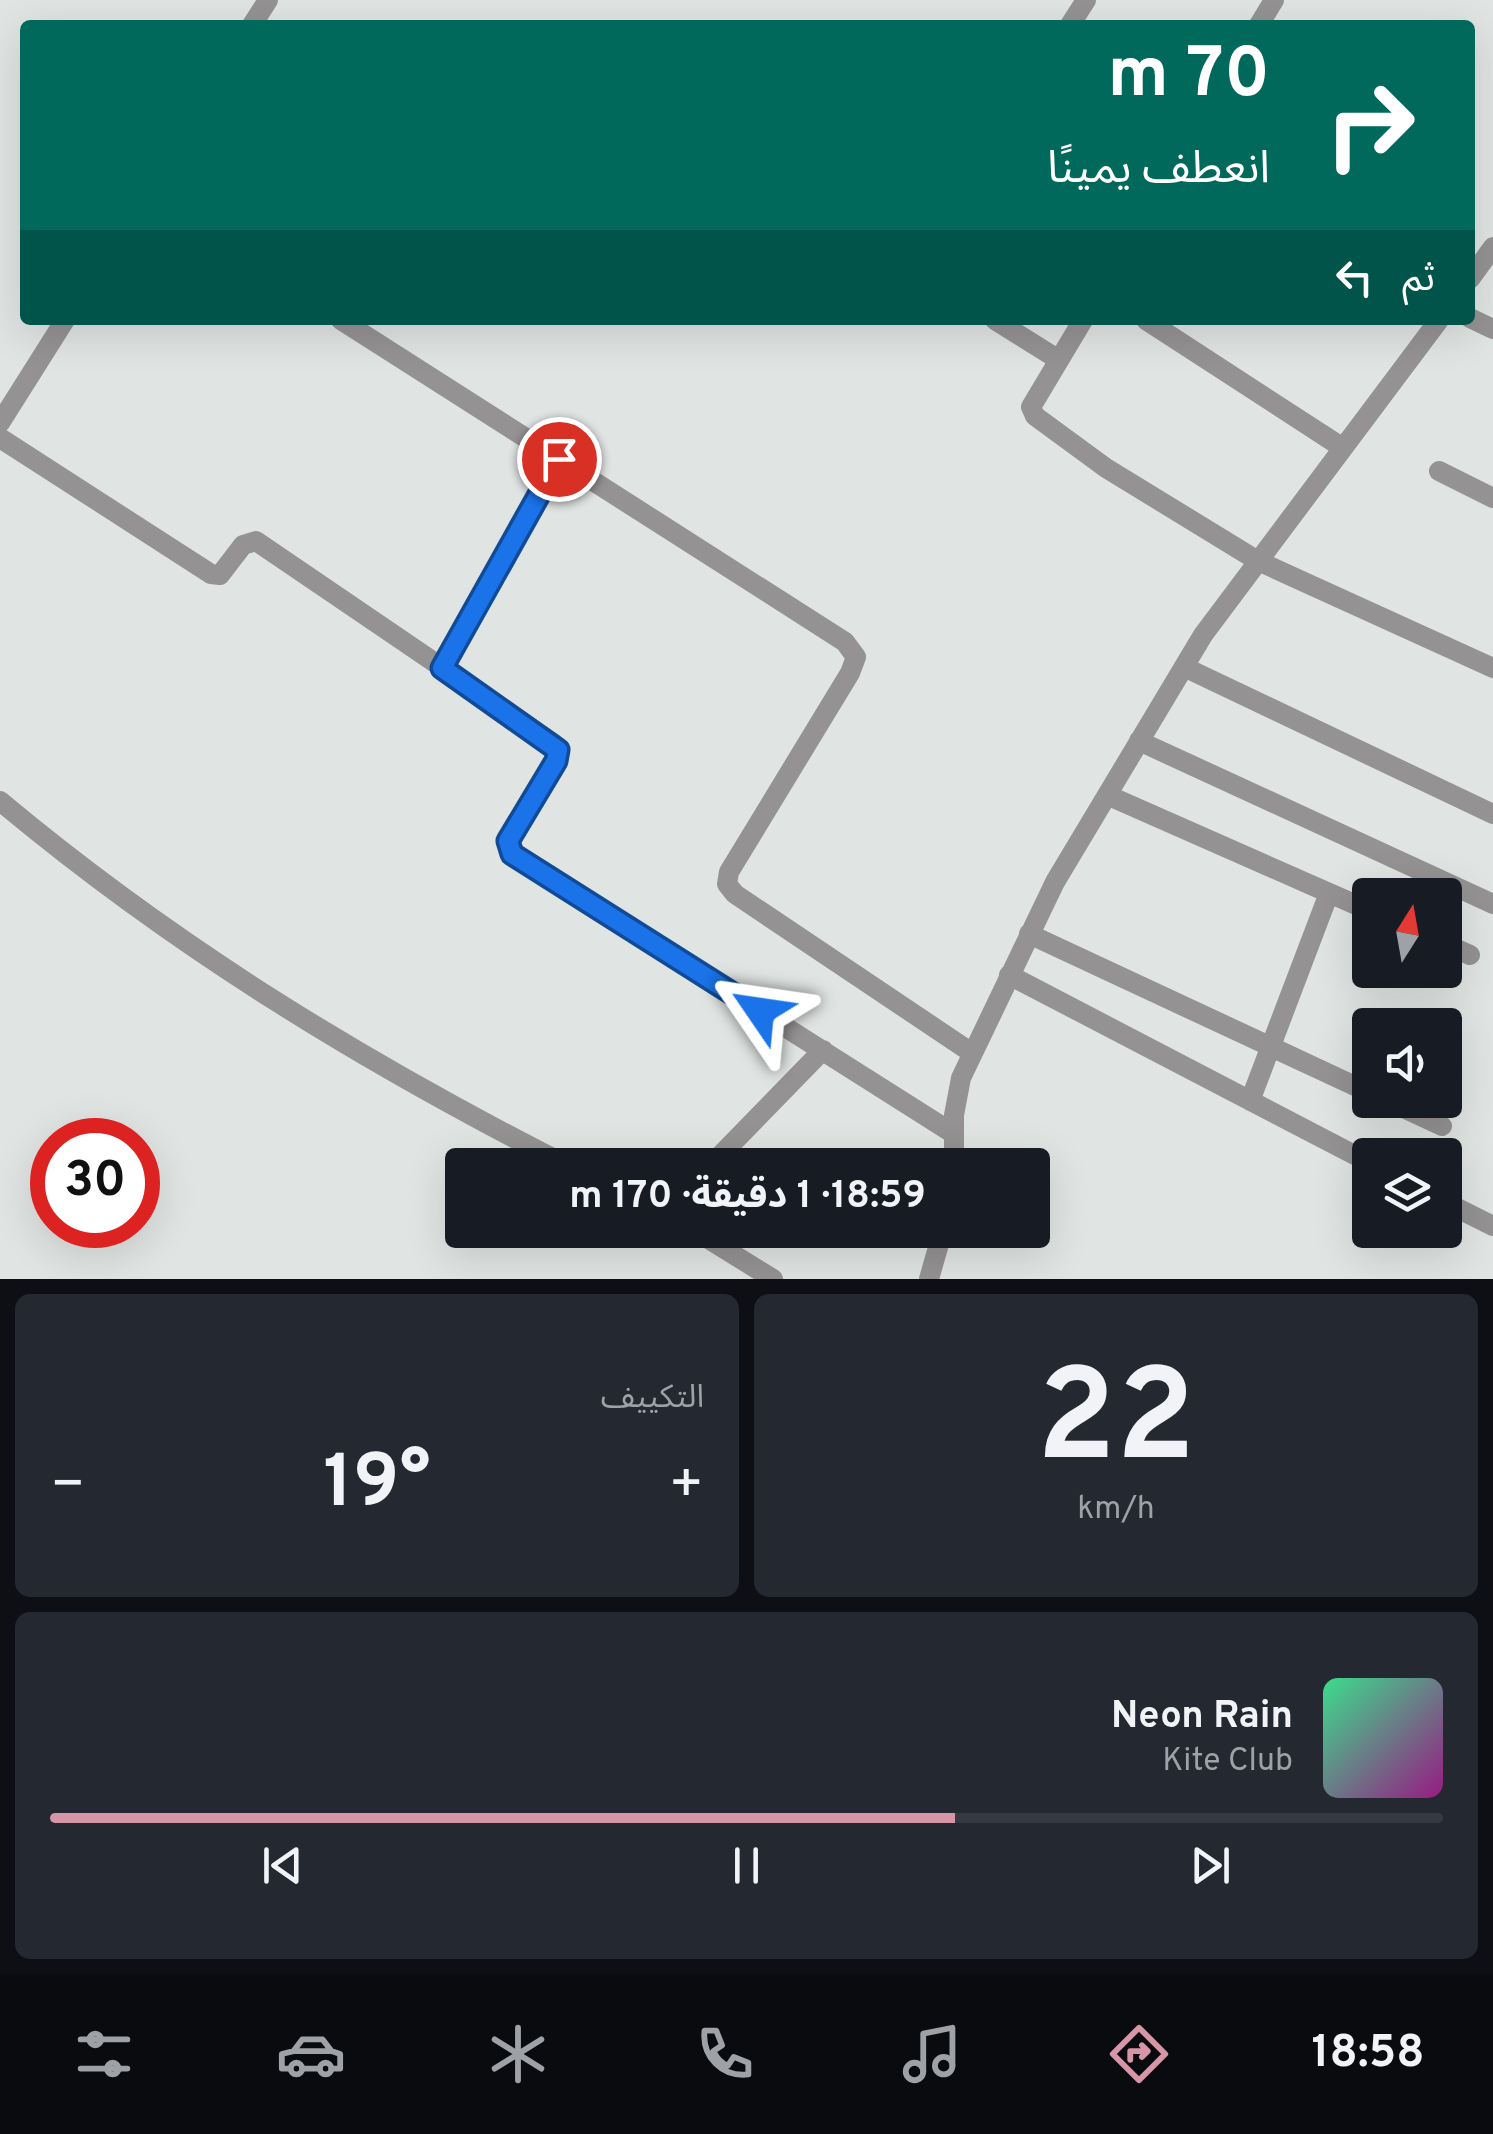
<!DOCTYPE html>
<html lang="ar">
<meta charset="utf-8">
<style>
:root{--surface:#171b24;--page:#242831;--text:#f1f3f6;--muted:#9ea1a6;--line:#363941;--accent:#d696a8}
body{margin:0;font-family:Overpass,"Noto Sans Arabic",sans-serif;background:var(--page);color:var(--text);direction:rtl;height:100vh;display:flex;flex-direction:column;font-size:38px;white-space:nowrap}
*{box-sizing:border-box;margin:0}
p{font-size:32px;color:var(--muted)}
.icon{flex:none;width:55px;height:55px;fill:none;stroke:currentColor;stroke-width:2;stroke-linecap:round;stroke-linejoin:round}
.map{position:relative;height:1279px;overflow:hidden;direction:ltr}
.side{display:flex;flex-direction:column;gap:15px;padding:15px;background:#0d0f14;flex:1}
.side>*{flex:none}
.top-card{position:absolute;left:20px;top:20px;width:1455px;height:305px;border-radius:10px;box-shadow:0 10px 40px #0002;direction:rtl;background:#00695c;color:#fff;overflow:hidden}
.needle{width:65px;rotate:11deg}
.tools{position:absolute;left:1352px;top:878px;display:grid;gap:20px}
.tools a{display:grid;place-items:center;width:110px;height:110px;border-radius:10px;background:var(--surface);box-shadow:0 10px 40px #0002;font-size:50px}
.speed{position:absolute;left:30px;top:1118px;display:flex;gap:20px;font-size:50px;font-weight:700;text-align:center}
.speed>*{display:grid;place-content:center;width:130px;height:130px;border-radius:50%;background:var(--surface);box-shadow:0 10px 40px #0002;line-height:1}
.speed .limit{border:15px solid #d22;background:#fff;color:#111}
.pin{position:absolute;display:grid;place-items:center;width:85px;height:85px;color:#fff;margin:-42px;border:5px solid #fff;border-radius:50%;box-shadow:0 2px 10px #0007}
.me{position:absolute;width:110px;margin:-55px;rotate:302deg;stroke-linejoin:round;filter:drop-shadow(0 0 8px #0008)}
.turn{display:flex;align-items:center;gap:35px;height:210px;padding:0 40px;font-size:45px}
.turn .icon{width:130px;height:130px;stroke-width:2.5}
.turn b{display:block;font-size:70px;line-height:85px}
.then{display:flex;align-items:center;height:95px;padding:0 40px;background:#0003;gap:20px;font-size:38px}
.big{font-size:75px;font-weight:700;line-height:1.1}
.side .card{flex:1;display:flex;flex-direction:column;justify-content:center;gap:15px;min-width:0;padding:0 35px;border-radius:15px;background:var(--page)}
.side .dial{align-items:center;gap:0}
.dial b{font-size:130px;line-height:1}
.song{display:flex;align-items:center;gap:30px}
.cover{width:120px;height:120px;border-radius:15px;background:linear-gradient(135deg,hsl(150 70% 55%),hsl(310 70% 35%))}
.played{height:10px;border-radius:5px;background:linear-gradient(90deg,var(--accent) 65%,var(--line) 65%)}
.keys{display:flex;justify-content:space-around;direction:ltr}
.heat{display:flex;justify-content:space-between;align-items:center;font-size:55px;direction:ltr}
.side .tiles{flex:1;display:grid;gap:15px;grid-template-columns:1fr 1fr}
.card:last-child{grid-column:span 2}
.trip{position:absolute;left:445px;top:1148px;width:605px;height:100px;border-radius:10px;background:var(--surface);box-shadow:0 10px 40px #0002;font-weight:700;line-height:100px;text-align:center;direction:rtl}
.dock{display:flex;height:160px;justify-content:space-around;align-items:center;background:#090b0e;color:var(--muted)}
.dock .icon{width:70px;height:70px}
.dock .on{color:var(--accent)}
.dock b{font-size:45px;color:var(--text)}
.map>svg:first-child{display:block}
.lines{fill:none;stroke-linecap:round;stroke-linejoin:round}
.street{stroke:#959293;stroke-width:20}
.route-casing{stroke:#114b97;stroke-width:25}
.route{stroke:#1a73e8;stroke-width:18}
</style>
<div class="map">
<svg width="1493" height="1279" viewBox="0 0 1493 1279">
<rect width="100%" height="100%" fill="#e0e4e2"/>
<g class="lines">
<path class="street" d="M252 25 268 0
M1070 25 1086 0
M1259 25 1274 0
M1470 279 1493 247
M1470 318 1493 329
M341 320 845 642 856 657 850 673 729 872 727 884 735 894 972 1053
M995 320 1059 360
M1083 320 1031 407 1035 416 1106 468 1258 561 1493 668
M1146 320 1343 448
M0 423 65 320
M0 438 211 574 220 575 243 545 256 541 553 743 559 750 556 761 508 841 512 854 954 1134
M1439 471 1493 498
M442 667 559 459
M1184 667 1493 814
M1139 741 1493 904
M1107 795 1370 911
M0 801C176 948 362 1061 566 1165
M1029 934 1370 1093
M1445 944 1470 955
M1009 975 1370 1163
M1386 1100 1442 1126
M1250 1101 1329 893
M711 1165 823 1050
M954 1165V1115L961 1078 1055 882 1203 635 1439 320
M1445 1202 1493 1226
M694 1230 773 1279
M929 1279 943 1230"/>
</g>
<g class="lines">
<defs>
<path id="route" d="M559 459 442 668 558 750 556 761 508 841 512 854 760 1011"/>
</defs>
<use href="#route" class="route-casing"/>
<use href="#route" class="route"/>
</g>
</svg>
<div class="tools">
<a><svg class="needle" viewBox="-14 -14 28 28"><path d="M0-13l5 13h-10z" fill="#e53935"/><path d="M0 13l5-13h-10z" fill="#9ea1a6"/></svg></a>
<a><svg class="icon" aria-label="sound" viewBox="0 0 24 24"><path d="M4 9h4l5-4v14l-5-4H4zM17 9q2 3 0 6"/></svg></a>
<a><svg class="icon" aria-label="layers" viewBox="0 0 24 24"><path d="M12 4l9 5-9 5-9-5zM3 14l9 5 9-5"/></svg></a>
</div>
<div class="speed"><div class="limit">30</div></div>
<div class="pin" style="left:559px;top:459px;background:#d93025"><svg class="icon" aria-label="arrive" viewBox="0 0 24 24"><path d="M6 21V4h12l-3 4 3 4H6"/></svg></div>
<svg class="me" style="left:760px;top:1011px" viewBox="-20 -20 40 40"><path d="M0-17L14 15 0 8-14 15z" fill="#1a73e8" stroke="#fff" stroke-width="4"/></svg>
<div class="trip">18:59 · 1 دقيقة · 170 m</div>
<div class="top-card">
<div class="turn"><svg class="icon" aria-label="right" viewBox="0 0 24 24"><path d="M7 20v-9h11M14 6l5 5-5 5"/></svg><div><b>70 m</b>انعطف يمينًا</div></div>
<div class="then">ثم<svg class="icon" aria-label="left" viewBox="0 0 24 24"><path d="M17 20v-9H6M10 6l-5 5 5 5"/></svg></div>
</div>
</div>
<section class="side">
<div class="tiles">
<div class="card dial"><b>22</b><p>km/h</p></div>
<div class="card"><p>التكييف</p>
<div class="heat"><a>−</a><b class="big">19°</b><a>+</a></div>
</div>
<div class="card">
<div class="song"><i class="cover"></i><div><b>Neon Rain</b><p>Kite Club</p></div></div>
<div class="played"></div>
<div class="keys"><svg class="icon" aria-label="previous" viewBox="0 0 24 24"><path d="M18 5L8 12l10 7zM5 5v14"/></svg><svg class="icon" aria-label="pause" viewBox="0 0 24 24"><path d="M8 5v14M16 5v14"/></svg><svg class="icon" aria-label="next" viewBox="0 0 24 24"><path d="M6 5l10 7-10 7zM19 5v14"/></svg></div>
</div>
</div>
</section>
<nav class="dock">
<b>18:58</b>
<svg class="icon on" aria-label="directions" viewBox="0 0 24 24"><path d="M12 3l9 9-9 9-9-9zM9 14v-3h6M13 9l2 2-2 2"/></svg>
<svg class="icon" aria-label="music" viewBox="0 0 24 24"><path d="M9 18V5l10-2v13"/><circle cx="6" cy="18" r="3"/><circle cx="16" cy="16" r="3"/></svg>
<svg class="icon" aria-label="phone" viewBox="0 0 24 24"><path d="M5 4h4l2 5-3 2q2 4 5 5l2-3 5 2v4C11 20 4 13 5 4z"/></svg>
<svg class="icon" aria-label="climate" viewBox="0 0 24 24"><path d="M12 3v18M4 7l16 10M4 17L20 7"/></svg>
<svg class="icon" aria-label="car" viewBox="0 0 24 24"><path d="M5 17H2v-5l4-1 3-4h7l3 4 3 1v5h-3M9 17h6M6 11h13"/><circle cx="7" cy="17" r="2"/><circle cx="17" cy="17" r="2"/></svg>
<svg class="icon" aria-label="filters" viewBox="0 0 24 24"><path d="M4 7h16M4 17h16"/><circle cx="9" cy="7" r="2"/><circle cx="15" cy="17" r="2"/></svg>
</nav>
